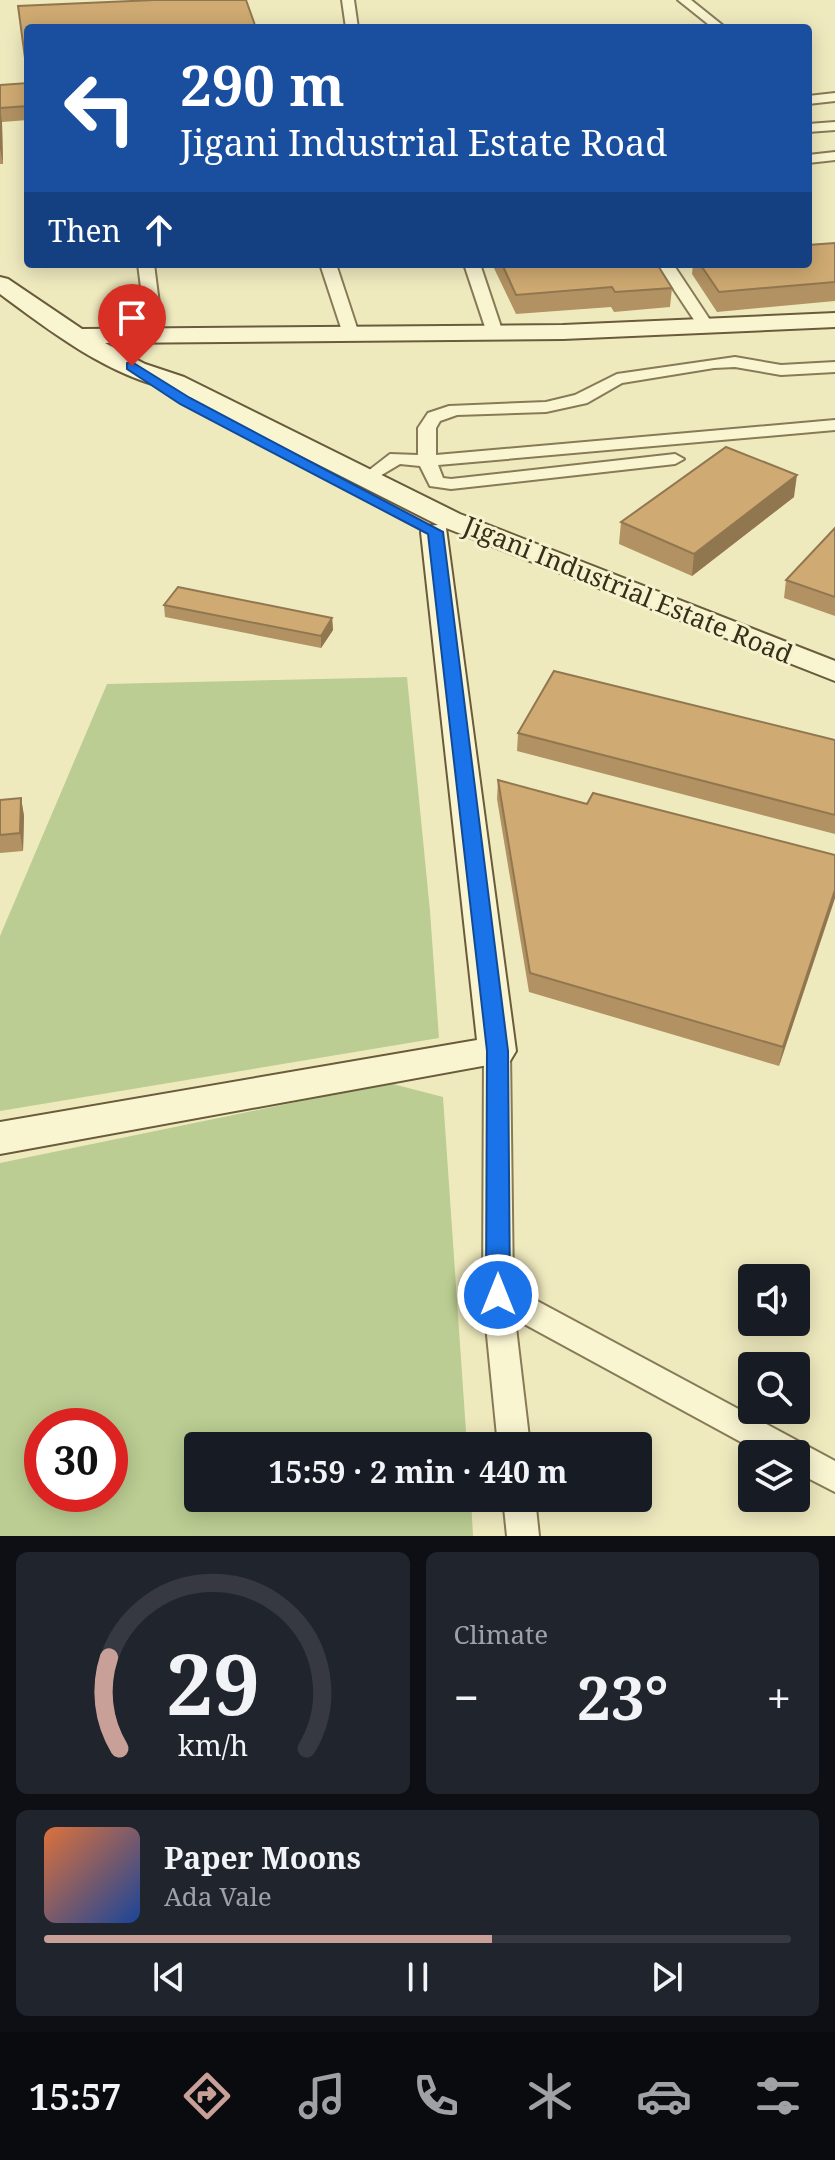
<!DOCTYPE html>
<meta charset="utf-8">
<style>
:root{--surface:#171b24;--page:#20242c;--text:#f1f3f6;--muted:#9ea1a6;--line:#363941;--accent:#c9a098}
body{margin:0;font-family:"Noto Serif",serif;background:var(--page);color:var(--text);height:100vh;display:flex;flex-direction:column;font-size:30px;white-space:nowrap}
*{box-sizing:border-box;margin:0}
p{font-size:26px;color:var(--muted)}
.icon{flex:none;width:44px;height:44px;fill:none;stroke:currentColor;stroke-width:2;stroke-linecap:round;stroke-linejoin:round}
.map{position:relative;height:1536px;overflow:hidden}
.sheet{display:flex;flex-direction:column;gap:16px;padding:16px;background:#0d0f14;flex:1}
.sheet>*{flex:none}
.top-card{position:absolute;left:24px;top:24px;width:788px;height:244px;border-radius:8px;box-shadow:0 4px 20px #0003;background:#1a4fa0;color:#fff;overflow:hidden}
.tools{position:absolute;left:738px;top:1264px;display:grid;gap:16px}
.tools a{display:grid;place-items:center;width:72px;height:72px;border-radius:8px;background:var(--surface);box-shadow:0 4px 20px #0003;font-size:40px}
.speed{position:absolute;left:24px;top:1408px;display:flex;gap:16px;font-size:40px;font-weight:700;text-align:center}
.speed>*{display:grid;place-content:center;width:104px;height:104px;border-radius:50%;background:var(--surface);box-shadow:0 4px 20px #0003;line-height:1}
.speed .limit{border:12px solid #d22;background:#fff;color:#111}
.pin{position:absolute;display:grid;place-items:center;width:68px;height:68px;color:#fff;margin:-82px -34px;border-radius:50% 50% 50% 0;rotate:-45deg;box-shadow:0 0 8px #0007}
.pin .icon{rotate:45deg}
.me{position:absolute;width:88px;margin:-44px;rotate:0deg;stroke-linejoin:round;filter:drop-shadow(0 0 6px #0008)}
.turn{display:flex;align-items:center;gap:28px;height:168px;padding:0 24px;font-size:36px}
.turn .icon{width:104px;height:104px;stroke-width:2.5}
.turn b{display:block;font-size:56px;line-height:68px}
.then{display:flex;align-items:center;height:76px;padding:0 24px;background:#0003;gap:16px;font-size:30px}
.big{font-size:60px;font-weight:700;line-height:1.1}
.sheet .tile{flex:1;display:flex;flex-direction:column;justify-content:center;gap:12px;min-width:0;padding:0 28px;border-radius:12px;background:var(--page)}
.sheet .dial{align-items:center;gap:0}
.dial svg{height:208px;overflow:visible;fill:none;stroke:var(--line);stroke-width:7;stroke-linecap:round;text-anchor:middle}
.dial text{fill:var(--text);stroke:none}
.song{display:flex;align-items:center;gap:24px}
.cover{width:96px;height:96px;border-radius:12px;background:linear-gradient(135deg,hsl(20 70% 55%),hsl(220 70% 35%))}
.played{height:8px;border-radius:4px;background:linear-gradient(90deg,var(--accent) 60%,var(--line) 60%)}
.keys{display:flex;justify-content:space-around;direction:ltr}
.heat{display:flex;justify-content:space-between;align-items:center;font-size:44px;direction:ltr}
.sheet .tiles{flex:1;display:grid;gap:16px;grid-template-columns:1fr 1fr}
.tile:last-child{grid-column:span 2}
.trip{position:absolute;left:184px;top:1432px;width:468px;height:80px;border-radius:8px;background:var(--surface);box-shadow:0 4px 20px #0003;font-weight:700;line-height:80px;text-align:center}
.menu{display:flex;height:128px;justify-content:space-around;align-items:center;background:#090b0e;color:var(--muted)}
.menu .icon{width:56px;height:56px}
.menu .active{color:var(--accent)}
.menu b{font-size:36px;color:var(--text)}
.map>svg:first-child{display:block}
.green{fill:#bbcd92;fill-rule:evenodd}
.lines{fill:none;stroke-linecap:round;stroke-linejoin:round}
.street-casing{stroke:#887a56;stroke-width:4}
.secondary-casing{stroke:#6a5b3a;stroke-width:4}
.street{fill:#faf5d1;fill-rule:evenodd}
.secondary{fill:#faf5d1;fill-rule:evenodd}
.wall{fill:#b29262}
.shaded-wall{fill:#917750}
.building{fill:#cfaa72;stroke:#917750;stroke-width:2}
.route{fill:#1a73e8;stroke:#114b97;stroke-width:2}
.labels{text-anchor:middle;stroke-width:6;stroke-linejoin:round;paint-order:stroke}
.street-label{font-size:26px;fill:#372e1b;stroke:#f6f2ce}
</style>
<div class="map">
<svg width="835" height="1536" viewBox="0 0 835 1536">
<rect width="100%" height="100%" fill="#efeabe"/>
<path class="green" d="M407 677 430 911 439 1038 0 1111V936L107 684Z
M389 1083 443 1097 467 1446H198V1498H471L473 1536H0V1163ZM42 1426H110V1494H42Z"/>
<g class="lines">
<defs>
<path id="street" d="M342 0H354L358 28H346Z
M678 0H691L726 28H713Z
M835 93V101L808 104V96Z
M835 122V130L808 132V124Z
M835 152V160L808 163V155Z
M138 264H154L163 335 161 338 155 340 147 335Z
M320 264H336L359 334 357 337H345L343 334Z
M464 264H480L503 333 501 336 495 338 487 333Z
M657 264H673L714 326 712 329H700Z
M735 357 781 365 835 362V372L781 375 735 367 714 368 622 383 587 403 546 412 457 415 440 421 436 428V455L835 420V430L438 465 443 478 451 479 675 454 684 459 675 464 451 489 430 486 420 466 400 464 368 483 359 478 390 454 418 455V428L428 413 449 406 546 402 575 395 617 374Z
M497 1041 506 1044 510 1051 513 1288 835 1461V1492L796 1472V1454H763L515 1319 530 1446H498L483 1295 484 1051 488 1044Z
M503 1498H535L539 1536H507Z"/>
<path id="secondary" d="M0 277 8 279 82 329 563 325 835 313V327L563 339 105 343 145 364 184 377 460 514 835 661V681L446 528 516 1051 510 1061 0 1154V1122L477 1040 421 532 425 526 438 525 167 388C106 374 50 331 0 294Z"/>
</defs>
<use href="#street" class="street-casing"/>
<use href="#secondary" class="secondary-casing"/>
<use href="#street" class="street"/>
<use href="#secondary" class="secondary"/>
</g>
<path class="wall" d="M28 83V120L2 122 3 164H0V85Z
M835 243V301L717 312 692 274 693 264H808Z
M492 264H657L672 288 670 307 614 312 611 307 516 314Z
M794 497 692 576 619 544 621 522Z
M835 528V616L784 598 786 580Z
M164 605 332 618 333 630 321 648 165 617Z
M518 733 835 740V834L517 751Z
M498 780 587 804 835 855V898L779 1066 529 992 497 799Z
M21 798 24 816 23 851 0 853V800Z"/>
<path class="shaded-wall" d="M0 108 2 122 3 164 0 149Z
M797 475 794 497 692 576 694 554Z
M332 618 333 630 321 648V636Z
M21 798 24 816 23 851 20 833Z
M835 890V898L779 1066 783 1047Z"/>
<path class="building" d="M154 0H246L256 28H28V80L18 6Z
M28 83V106L0 108V149V85Z
M835 243V282L719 292 700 264H808V245Z
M502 264H657L672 288 615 292 612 287 516 295Z
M726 447 797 475 694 554 621 522Z
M835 528V597L786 580Z
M178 587 332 618 321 636 164 605Z
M554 671 835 740V815L518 733Z
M498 780 587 804 593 793 835 855V890L783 1047 530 973Z
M21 798 20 833 0 835V800Z"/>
<path class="route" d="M132 362 190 398 443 532 508 1051 510 1295 506 1303 498 1306 489 1303 486 1295 487 1051 428 534 180 404 127 369V363Z"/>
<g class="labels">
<g class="street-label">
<text transform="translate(628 590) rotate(22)" y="9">Jigani Industrial Estate Road</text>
</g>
</g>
</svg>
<div class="tools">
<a><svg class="icon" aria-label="sound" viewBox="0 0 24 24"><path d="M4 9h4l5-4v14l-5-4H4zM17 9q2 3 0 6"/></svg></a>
<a><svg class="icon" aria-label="search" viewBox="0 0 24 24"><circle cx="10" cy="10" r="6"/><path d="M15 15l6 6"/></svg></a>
<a><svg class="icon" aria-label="layers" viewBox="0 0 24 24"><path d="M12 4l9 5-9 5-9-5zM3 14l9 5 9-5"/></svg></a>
</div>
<div class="speed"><div class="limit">30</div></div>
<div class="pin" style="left:132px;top:366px;background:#d93025"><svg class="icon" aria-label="arrive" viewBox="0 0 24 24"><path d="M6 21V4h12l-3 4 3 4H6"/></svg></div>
<svg class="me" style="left:498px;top:1295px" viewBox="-20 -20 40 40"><circle r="17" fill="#1a73e8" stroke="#fff" stroke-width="3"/><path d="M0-11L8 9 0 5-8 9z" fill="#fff"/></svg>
<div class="trip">15:59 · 2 min · 440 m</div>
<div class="top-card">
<div class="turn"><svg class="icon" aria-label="left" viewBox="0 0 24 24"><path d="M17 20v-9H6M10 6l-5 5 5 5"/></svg><div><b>290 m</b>Jigani Industrial Estate Road</div></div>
<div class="then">Then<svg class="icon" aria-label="ahead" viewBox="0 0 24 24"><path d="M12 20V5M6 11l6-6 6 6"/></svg></div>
</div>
</div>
<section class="sheet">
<div class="tiles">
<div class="tile dial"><svg viewBox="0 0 100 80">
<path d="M14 69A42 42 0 1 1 86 69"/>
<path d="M14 69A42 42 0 0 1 10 34" stroke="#c9a098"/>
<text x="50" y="56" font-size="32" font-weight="700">29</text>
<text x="50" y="72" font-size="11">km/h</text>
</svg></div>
<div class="tile"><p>Climate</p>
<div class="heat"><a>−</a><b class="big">23°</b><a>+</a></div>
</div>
<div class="tile">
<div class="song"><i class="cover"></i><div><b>Paper Moons</b><p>Ada Vale</p></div></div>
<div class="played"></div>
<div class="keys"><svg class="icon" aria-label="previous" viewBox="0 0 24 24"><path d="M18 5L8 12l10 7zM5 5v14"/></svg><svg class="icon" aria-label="pause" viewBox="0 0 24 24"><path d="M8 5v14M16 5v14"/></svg><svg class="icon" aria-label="next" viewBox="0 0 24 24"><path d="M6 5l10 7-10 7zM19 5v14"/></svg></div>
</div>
</div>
</section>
<nav class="menu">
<b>15:57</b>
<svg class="icon active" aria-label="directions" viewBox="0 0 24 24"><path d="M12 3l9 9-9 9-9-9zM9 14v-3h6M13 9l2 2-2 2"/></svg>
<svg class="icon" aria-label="music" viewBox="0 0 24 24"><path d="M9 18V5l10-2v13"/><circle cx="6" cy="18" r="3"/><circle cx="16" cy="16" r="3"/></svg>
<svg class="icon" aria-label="phone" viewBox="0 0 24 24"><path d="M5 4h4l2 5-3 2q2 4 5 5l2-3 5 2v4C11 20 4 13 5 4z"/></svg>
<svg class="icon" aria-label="climate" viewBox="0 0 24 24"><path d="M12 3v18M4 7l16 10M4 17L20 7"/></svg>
<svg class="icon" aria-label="car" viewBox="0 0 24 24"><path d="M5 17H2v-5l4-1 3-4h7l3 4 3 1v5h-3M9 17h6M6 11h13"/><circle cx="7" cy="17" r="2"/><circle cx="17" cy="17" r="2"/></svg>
<svg class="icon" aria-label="filters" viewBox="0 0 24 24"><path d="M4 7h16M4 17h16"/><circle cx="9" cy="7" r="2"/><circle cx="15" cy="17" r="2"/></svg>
</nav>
